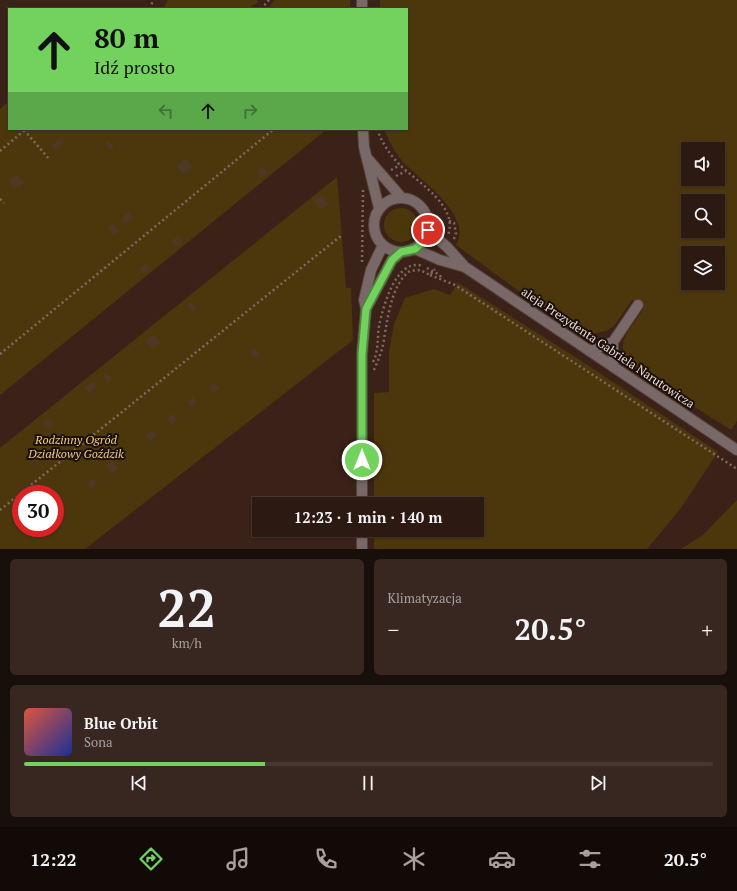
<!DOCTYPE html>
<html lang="pl">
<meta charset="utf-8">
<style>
:root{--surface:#2c1a12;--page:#382720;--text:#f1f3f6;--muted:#a6a19f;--line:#483832;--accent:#72d25d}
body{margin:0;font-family:"PT Serif",serif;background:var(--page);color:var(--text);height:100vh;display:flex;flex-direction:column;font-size:15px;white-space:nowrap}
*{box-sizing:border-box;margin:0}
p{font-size:13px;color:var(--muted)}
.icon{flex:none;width:22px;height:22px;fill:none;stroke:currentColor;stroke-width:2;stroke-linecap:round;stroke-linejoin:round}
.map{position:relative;height:549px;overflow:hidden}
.drawer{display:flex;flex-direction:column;gap:10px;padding:10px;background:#180e0a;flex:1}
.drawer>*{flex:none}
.hud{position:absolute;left:8px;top:8px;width:400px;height:122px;border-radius:0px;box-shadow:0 1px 3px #0004,0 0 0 1px var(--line);background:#72d25d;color:#111;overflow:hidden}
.controls{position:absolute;left:681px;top:142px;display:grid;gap:8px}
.controls a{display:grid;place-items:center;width:44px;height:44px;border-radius:0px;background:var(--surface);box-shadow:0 1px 3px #0004,0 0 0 1px var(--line);font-size:20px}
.speed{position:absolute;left:12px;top:485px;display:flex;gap:8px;font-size:20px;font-weight:700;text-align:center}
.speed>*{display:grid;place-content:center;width:52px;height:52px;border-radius:50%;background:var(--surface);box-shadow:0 1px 3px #0004,0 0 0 1px var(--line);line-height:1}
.speed .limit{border:6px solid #d22;background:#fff;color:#111}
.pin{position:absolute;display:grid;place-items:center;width:34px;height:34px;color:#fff;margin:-17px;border:2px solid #fff;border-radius:50%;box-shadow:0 1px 4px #0007}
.me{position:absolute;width:44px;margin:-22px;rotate:0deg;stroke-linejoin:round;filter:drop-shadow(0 0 3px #0008)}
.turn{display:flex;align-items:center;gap:14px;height:84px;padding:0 20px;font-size:18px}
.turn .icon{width:52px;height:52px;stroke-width:2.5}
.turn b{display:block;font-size:28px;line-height:34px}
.lanes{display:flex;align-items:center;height:38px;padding:0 20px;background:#0003;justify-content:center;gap:20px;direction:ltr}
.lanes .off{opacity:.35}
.big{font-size:30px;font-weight:700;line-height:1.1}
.drawer .widget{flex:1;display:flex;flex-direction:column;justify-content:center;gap:6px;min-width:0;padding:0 14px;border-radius:6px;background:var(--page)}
.drawer .dial{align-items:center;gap:0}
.dial b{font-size:52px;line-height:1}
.song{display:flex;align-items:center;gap:12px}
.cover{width:48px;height:48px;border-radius:6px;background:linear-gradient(135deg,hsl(10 70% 55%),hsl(230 70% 35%))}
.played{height:4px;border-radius:2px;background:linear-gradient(90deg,var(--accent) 35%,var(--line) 35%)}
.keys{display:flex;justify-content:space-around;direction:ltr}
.heat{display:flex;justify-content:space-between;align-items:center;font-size:22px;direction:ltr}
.drawer .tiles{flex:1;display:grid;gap:10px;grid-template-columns:1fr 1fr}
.widget:last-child{grid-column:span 2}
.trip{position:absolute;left:252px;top:497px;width:232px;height:40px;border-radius:0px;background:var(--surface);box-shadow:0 1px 3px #0004,0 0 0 1px var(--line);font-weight:700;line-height:40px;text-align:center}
.dock{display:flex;height:64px;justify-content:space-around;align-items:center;background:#120a07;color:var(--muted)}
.dock .icon{width:28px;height:28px}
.dock .on{color:var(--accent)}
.dock b{font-size:18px;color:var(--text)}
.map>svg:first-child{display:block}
.green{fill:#4c370d;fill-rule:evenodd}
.building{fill:#4d3825}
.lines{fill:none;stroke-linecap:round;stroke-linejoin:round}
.minor-casing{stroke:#574036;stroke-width:12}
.path{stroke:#7f6960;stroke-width:2.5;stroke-dasharray:2 3;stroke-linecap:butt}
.minor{stroke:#786968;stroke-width:10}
.route-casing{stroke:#4a883c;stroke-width:10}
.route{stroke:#72d25d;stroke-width:7}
.labels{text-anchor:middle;stroke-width:4;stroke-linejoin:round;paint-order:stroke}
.street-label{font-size:12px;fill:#eddcd5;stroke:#1a0f0a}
.park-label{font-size:12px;font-style:italic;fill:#f3cb85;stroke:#1a0f0a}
</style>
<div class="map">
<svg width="737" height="549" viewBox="0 0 737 549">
<rect width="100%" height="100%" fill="#3b2218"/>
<path class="green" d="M168 0H258L257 3 246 9H163Z
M274 0H350V9H268Z
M380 0H737V421L731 430 637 370C608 344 631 332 644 307L632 300 614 326 606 331 587 335 516 289 456 245C474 217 421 180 404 163 396 154 388 140 384 129H407V9H380ZM688 149H718V179H688ZM688 201H718V231H688ZM688 253H718V283H688Z
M9 101V129H327L0 395V109Z
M337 177 346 288H351L353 340 85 549H0V448ZM21 494H55V528H21Z
M384 225a17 17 0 1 1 34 0a17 17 0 1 1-34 0Z
M458 283 583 362 718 452 681 508 647 549H374V530H477V504H374V393L389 392V352L394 324 405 298 434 289 450 295Z
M737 500V549H681L703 535Z"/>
<path class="building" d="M60 138 64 142 55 150 52 146Z
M109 141 114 147 110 150 105 144Z
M186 158 193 167 183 174 176 166Z
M263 167 268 173 262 178 257 172Z
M16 174 24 183 19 187 17 185 14 188 8 181Z
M322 195 328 204 320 210 314 200Z
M129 212 133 217 125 223 122 218Z
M113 224 119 231 114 235 108 228Z
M178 236 183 242 176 247 171 241Z
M146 264 150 268 144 273 140 269Z
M191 302 196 308 192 311 187 305Z
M154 335 160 342 152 349 145 341Z
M255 348 260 355 255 358 250 352Z
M107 373 112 379 108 382 103 376Z
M92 382 96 387 89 393 85 388Z
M214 383 219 389 214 393 209 387Z
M193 397 197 402 191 407 187 402Z
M173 414 178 420 171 425 167 419Z
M47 418 53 424 49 428 43 422Z
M153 430 157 436 150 441 146 435Z
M112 461 118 469 113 474 106 466Z
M93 479 97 483 91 488 87 484Z
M27 528H33L34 531 27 536 23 531Z"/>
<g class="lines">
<defs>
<path id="minor" d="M362 0V9
M363 129 364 147 379 208
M368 159 401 197
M374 225a27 27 0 1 1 54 0a27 27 0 1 1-54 0Z
M428 230 448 248 465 267 737 450
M415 249 440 260 465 267
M366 309 392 260 401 252
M613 342V367
M590 351 613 342 638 305
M362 504V354L366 309 364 300 371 270 383 245
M362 530V549"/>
</defs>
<use href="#minor" class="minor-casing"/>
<path class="path" d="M150 9 153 0
M261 9 269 0
M377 129C382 143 390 155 400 165 417 182 459 206 448 235
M24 130 50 160
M0 151 26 129
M391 170 400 165
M396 176 406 171
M0 199 4 203
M449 221 454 223 456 233 454 239
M362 262 363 189
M427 268 440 275 441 278
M430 275 455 285 737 469
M0 354 274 129
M373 362C379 350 377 339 379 326 383 307 396 257 423 266
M374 370C377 363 380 356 382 349 387 328 389 285 410 271L420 270 430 275 435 269
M0 510 342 235"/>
<use href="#minor" class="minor"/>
</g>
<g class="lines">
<defs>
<path id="route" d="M362 460V354L366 309 392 260 401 252 415 249 421 244 428 230"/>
</defs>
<use href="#route" class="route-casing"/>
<use href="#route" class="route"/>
</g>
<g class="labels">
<g class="street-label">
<text transform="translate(608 348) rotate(34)" y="4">aleja Prezydenta Gabriela Narutowicza</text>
</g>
<g class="park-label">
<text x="76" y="444">Rodzinny Ogród<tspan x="76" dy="14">Działkowy Goździk</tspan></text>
</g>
</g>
</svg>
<div class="controls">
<a><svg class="icon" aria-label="sound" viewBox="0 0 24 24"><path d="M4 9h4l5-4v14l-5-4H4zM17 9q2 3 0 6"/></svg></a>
<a><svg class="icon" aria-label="search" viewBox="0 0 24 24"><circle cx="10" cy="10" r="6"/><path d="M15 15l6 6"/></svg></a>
<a><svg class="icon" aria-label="layers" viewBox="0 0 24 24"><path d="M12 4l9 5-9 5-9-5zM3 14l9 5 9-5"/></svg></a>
</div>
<div class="speed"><div class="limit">30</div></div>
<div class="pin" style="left:428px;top:230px;background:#d93025"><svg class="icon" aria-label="arrive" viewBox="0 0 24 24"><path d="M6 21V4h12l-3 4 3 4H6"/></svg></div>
<svg class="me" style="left:362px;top:460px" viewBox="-20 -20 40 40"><circle r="17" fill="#72d25d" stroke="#fff" stroke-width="3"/><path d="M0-11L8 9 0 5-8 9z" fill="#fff"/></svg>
<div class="trip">12:23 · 1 min · 140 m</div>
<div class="hud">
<div class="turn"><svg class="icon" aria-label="ahead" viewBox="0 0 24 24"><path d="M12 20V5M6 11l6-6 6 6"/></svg><div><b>80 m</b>Idź prosto</div></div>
<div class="lanes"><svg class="icon off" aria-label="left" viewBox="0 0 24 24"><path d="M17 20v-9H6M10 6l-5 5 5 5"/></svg><svg class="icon" aria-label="ahead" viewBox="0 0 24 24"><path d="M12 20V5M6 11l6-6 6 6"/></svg><svg class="icon off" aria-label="right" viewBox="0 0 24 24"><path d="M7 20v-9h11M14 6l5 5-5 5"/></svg></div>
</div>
</div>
<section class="drawer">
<div class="tiles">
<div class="widget dial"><b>22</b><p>km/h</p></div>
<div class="widget"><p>Klimatyzacja</p>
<div class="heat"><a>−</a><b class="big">20.5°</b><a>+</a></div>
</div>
<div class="widget">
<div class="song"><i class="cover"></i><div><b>Blue Orbit</b><p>Sona</p></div></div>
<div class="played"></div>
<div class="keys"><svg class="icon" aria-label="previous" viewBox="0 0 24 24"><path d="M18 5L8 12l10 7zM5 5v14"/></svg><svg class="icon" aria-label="pause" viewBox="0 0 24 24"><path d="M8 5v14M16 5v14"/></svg><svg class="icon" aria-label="next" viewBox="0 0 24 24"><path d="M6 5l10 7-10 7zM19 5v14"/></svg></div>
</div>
</div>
</section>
<nav class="dock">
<b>12:22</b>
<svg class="icon on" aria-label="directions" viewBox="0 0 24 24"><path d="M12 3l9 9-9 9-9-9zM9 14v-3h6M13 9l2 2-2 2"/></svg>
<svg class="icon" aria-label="music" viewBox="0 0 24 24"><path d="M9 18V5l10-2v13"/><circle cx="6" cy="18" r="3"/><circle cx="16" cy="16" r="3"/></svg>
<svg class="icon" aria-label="phone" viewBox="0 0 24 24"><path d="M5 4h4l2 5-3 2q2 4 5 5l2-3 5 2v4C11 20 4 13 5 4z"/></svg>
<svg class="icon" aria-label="climate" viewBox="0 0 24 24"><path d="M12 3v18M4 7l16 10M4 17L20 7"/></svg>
<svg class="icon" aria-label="car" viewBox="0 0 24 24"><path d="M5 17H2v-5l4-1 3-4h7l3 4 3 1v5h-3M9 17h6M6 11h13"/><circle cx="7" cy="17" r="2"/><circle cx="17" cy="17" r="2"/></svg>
<svg class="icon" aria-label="filters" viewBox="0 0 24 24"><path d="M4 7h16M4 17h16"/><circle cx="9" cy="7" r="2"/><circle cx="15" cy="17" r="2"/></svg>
<b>20.5°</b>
</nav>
